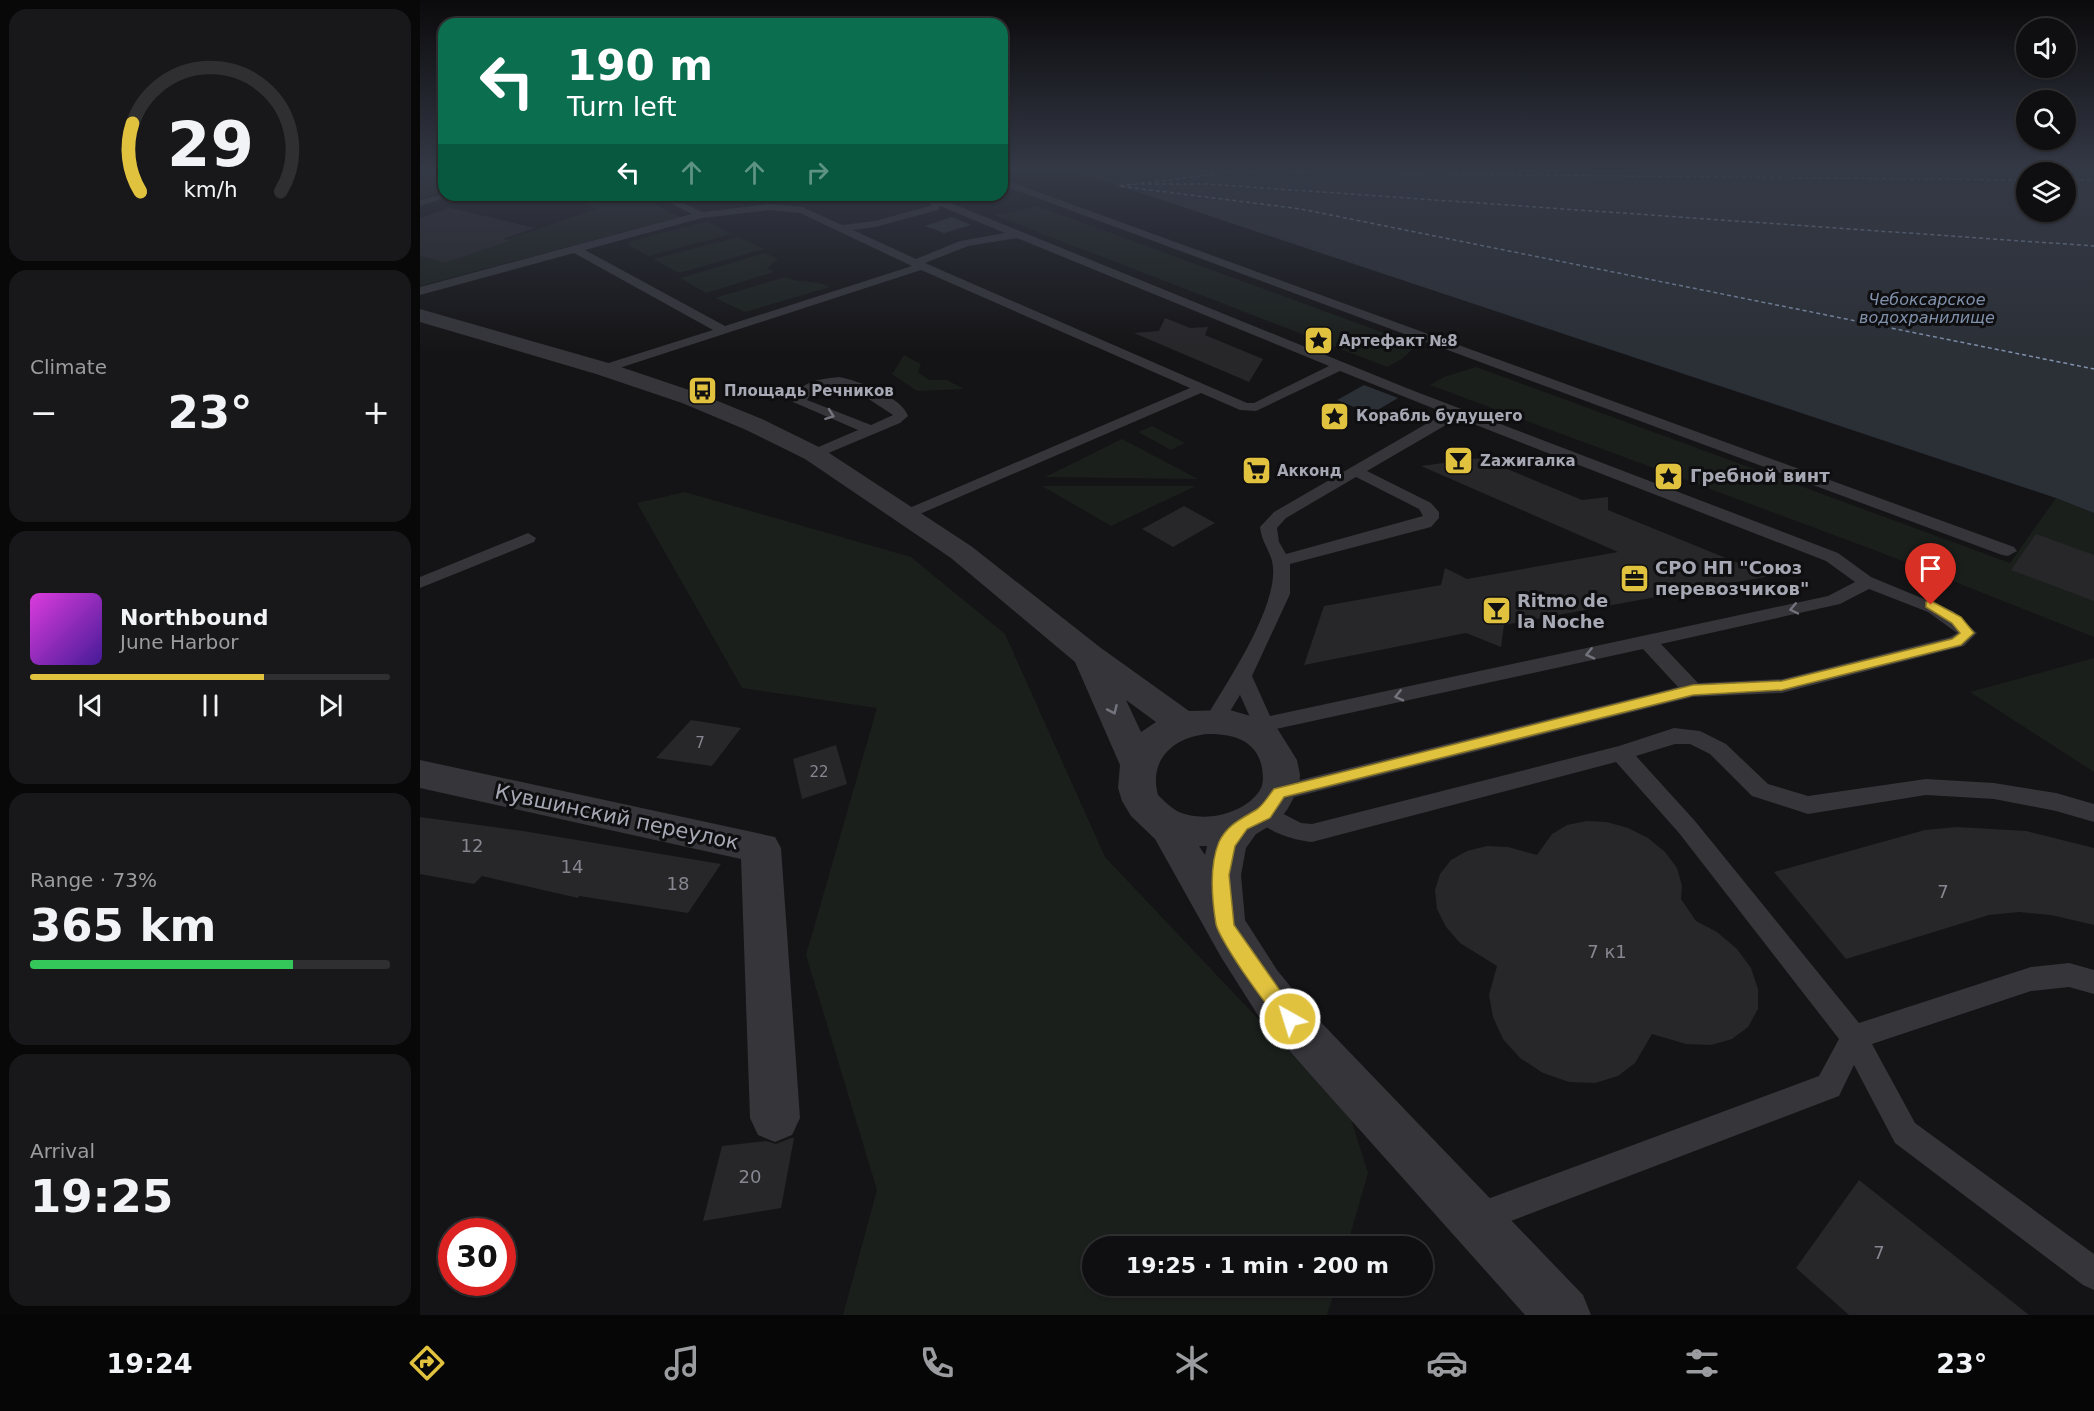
<!DOCTYPE html>
<meta charset="utf-8">
<style>
:root{--surface:#0f0e10;--page:#181719;--text:#f1f3f6;--muted:#9b9c9f;--line:#2f2e30;--accent:#e1c23f}
body{margin:0;font-family:"DejaVu Sans",sans-serif;background:var(--page);color:var(--text);height:100vh;display:flex;flex-direction:column;font-size:22px;white-space:nowrap}
*{box-sizing:border-box;margin:0}
p{font-size:20px;color:var(--muted)}
.icon{flex:none;width:33px;height:33px;fill:none;stroke:currentColor;stroke-width:2;stroke-linecap:round;stroke-linejoin:round}
.map{position:relative;flex:1;overflow:hidden}
.panel{display:flex;flex-direction:column;gap:9px;padding:9px;background:#080809;width:420px}
.panel>*{flex:none}
.guide{position:absolute;left:18px;top:18px;width:570px;height:183px;border-radius:18px;box-shadow:0 2px 4px #0004,0 0 0 2px var(--line);background:#0b6e4f;color:#fff;overflow:hidden}
.buttons{position:absolute;left:1596px;top:18px;display:grid;gap:12px}
.buttons a{display:grid;place-items:center;width:60px;height:60px;border-radius:50%;background:var(--surface);box-shadow:0 2px 4px #0004,0 0 0 2px var(--line);font-size:30px}
.speed{position:absolute;left:18px;top:1218px;display:flex;gap:12px;font-size:30px;font-weight:700;text-align:center}
.speed>*{display:grid;place-content:center;width:78px;height:78px;border-radius:50%;background:var(--surface);box-shadow:0 2px 4px #0004,0 0 0 2px var(--line);line-height:1}
.speed .limit{border:9px solid #d22;background:#fff;color:#111}
.pin{position:absolute;display:grid;place-items:center;width:51px;height:51px;color:#fff;margin:-62px -26px;border-radius:50% 50% 50% 0;rotate:-45deg;box-shadow:0 0 6px #0007}
.pin .icon{rotate:45deg}
.me{position:absolute;width:66px;margin:-33px;rotate:321deg;stroke-linejoin:round;filter:drop-shadow(0 0 4px #0008)}
.turn{display:flex;align-items:center;gap:21px;height:126px;padding:0 30px;font-size:27px}
.turn .icon{width:78px;height:78px;stroke-width:2.5}
.turn b{display:block;font-size:42px;line-height:51px}
.lanes{display:flex;align-items:center;height:57px;padding:0 30px;background:#0003;justify-content:center;gap:30px;direction:ltr}
.lanes .off{opacity:.35}
.big{font-size:45px;font-weight:700;line-height:1.1}
.panel .tile{flex:1;display:flex;flex-direction:column;justify-content:center;gap:9px;min-width:0;padding:0 21px;border-radius:18px;background:var(--page)}
.panel .dial{align-items:center;gap:0}
.dial svg{height:156px;overflow:visible;fill:none;stroke:var(--line);stroke-width:7;stroke-linecap:round;text-anchor:middle}
.dial text{fill:var(--text);stroke:none}
.song{display:flex;align-items:center;gap:18px}
.cover{width:72px;height:72px;border-radius:9px;background:linear-gradient(135deg,hsl(300 70% 55%),hsl(260 70% 35%))}
.played{height:6px;border-radius:3px;background:linear-gradient(90deg,var(--accent) 65%,var(--line) 65%)}
.keys{display:flex;justify-content:space-around;direction:ltr}
.heat{display:flex;justify-content:space-between;align-items:center;font-size:33px;direction:ltr}
.charge{height:9px;border-radius:4px;background:linear-gradient(90deg,#34c759 73%,var(--line) 0)}
.trip{position:absolute;left:662px;top:1236px;width:351px;height:60px;border-radius:30px;background:var(--surface);box-shadow:0 2px 4px #0004,0 0 0 2px var(--line);font-weight:700;line-height:60px;text-align:center}
.tabs{display:flex;height:96px;justify-content:space-around;align-items:center;background:#060606;color:var(--muted)}
.tabs .icon{width:42px;height:42px}
.tabs .current{color:var(--accent)}
.tabs b{font-size:27px;color:var(--text)}
main{display:flex;flex:1;min-height:0}
.map>svg:first-child{display:block}
.green{fill:#1a1f1c}
.water{fill:#2b3037;fill-rule:evenodd}
.lines{fill:none;stroke-linecap:round;stroke-linejoin:round}
.ferry{stroke:#8091ac;stroke-width:1.5;stroke-dasharray:4 3;stroke-linecap:butt}
.building{fill:#272629}
.lane{fill:#35353a;fill-rule:evenodd}
.street{fill:#35353a;fill-rule:evenodd}
.oneway{stroke:#73747d}
.route{fill:#e1c23f;stroke:#927e29;stroke-width:1.5}
.labels{text-anchor:middle;stroke-width:6;stroke-linejoin:round;paint-order:stroke}
.far-poi-label{font-size:15px;font-weight:bold;fill:#a6a8b4;stroke:#0f0e10;text-anchor:start}
.number-label{font-size:15px;fill:#868790}
.far-water-label{font-size:16px;font-style:italic;fill:#8091ac;stroke:#0f0e10}
.poi-label{font-size:18px;font-weight:bold;fill:#a6a8b4;stroke:#0f0e10;text-anchor:start}
.near-number-label{font-size:18px;fill:#868790}
.near-street-label{font-size:21px;fill:#a6a8b4;stroke:#0f0e10}
</style>
<main>
<section class="panel">
<div class="tile dial"><svg viewBox="0 0 100 80">
<path d="M14 69A42 42 0 1 1 86 69"/>
<path d="M14 69A42 42 0 0 1 10 34" stroke="#e1c23f"/>
<text x="50" y="56" font-size="32" font-weight="700">29</text>
<text x="50" y="72" font-size="11">km/h</text>
</svg></div>
<div class="tile"><p>Climate</p>
<div class="heat"><a>−</a><b class="big">23°</b><a>+</a></div>
</div>
<div class="tile">
<div class="song"><i class="cover"></i><div><b>Northbound</b><p>June Harbor</p></div></div>
<div class="played"></div>
<div class="keys"><svg class="icon" aria-label="previous" viewBox="0 0 24 24"><path d="M18 5L8 12l10 7zM5 5v14"/></svg><svg class="icon" aria-label="pause" viewBox="0 0 24 24"><path d="M8 5v14M16 5v14"/></svg><svg class="icon" aria-label="next" viewBox="0 0 24 24"><path d="M6 5l10 7-10 7zM19 5v14"/></svg></div>
</div>
<div class="tile"><p>Range · 73%</p><b class="big">365 km</b><div class="charge"></div></div>
<div class="tile"><p>Arrival</p><b class="big">19:25</b></div>
</section>
<div class="map">
<svg width="1674" height="1315" viewBox="0 0 1674 1315">
<rect width="100%" height="100%" fill="#141315"/>
<path class="green" d="M0 170H24V192L0 199Z
M141 195H216L260 217 0 286V256L25 263 44 256 41 255 177 209Z
M617 206 997 345 982 359 967 367 574 215Z
M288 221 311 234 228 256 208 245 212 241Z
M319 237 344 249 259 273 233 259Z
M345 253 358 259 347 268 354 272 286 293 260 278Z
M365 277C380 284 395 279 410 287L325 312 295 298Z
M484 355 501 364 498 372 509 380H527L544 389 497 391 472 374Z
M1056 367 1590 563 1636 498 1674 513V637L1457 551 1010 385 1024 377Z
M732 426 765 443 751 450 718 432Z
M702 439 778 479 625 477Z
M622 486H776L691 526Z
M265 492 491 557 585 634 685 857 930 1116 948 1173 927 1246H672V1286H916L907 1315H423L457 1190 386 955 457 708 322 688 217 503Z
M1674 658V772L1550 692Z"/>
<path class="water" d="M652 170H1674V513L1636 498ZM1606 172H1646V212H1606Z
M532 217 551 225 524 233 505 226Z
M944 385 978 398 951 414 917 400Z"/>
<g class="lines">
<path class="ferry" d="M1606 180 815 172 699 186 881 209 1674 369
M1646 180H1674
M721 184H787L1674 246"/>
</g>
<path class="building" d="M30 208 115 228 84 239 91 240 25 263 0 256V218Z
M745 318 770 328 788 327 785 335 843 359 829 382 714 333 739 331Z
M1061 458 1162 500 1188 497V510L1350 576 1084 625 1081 647 1046 633 884 665 904 606 1021 585 1025 568 1047 579 1198 552 1001 466Z
M764 506 795 523 753 547 722 529Z
M1616 534 1674 555V601L1591 570Z
M271 720 321 728 292 766 236 758Z
M416 745 427 784 382 799 373 759Z
M0 817 103 831 301 864 268 913 159 896 158 898 62 876 54 884 0 874Z
M1167 821 1187 822 1208 828 1228 838 1245 852 1257 868 1262 886 1261 899 1276 921 1297 932 1317 949 1331 968 1338 989V1009L1328 1027 1312 1039 1291 1045 1266 1044 1232 1034 1215 1063 1198 1076 1175 1083 1149 1082 1123 1073 1100 1058 1083 1039 1073 1017 1069 995 1077 966 1040 943 1026 927 1017 909 1015 890 1020 874 1031 860 1047 851 1067 846 1088 847 1117 855 1132 834 1147 825Z
M1537 827 1606 831 1674 848V925L1631 915 1599 912 1569 915 1426 959 1354 872 1505 830Z
M371 1138H374L361 1208 283 1221 302 1146 346 1141 356 1144Z
M1439 1180 1511 1237 1609 1315H1429L1376 1268Z"/>
<g class="lines">
<path class="lane" d="M582 179 1594 547 1597 551 1588 556 1582 555 582 185Z
M24 194 31 196 0 206V200Z
M234 195H247L282 212 350 204 382 207 422 225 455 221 510 206 511 202 497 195H511L989 389 1418 553 1451 577 1533 611 1557 633 1544 646 1362 693 1273 697 859 801 851 799 848 793 851 787 859 785 1258 687 1223 649 856 729 859 734 855 739 848 741 841 739 836 731 817 729 814 724 817 719 830 717 820 695 801 726 794 728 787 726 784 721C805 685 862 603 852 561 849 549 842 543 840 527L854 512 1025 413 920 371 836 411 820 410 781 393 486 520 478 515 480 512 770 388 501 270 184 373 179 372V366L293 330 154 253 0 295V287L272 214ZM520 206 585 233 540 241 496 259 433 230 455 227 518 210ZM350 210 380 213 492 266 305 326 165 250 282 218ZM597 238 909 366 834 403H827L505 263 548 246ZM1038 418 1406 561 1435 582 1408 596 850 716 832 676 870 594V564L1011 527 1019 518V512L1011 503 947 471ZM936 477 999 509 1003 516 866 554 859 542 857 528 866 518ZM1449 589 1508 612 1537 633 1530 637 1362 679 1278 683 1241 644 1420 604Z
M419 377C437 380 482 397 488 416L480 423 399 457H389L386 454 389 451 438 430 373 402C377 381 401 379 419 377ZM408 386 435 390 473 415 451 425 387 400 391 393Z
M108 533 116 538 114 542 0 588V577Z
M1254 728 1280 731 1306 744 1348 784 1388 796 1506 779 1574 783 1636 793 1674 804V822L1636 811 1574 799 1506 795 1388 814 1332 796 1290 754 1270 744H1255L1216 756 1275 821 1439 1023 1611 967 1649 963 1674 970V994L1649 987 1611 991 1452 1044 1495 1123 1674 1254V1290L1663 1285 1475 1143 1434 1065 1419 1096 1057 1234 1046 1229 1041 1218 1046 1207 1399 1076 1419 1039 1259 833 1196 762 892 842C873 840 842 831 833 813L836 807 844 804 881 823 892 824 1199 746Z"/>
<path class="street" d="M0 309 192 364 278 393 342 419 403 449 551 546 681 648 769 711 810 710 841 719 857 728 877 760 880 775 879 788 867 810 858 821 836 834 826 848 821 875 825 920 857 970 892 1013 1163 1295 1171 1315H1105L839 1017 801 957 735 839 711 816 702 801 698 788 700 765 655 662 531 558 385 459 324 429 262 403 176 374 0 322ZM706 700 736 722 721 732ZM789 734C813 734 837 740 842 768 843 774 844 784 840 790 825 814 784 823 759 812 752 809 743 800 738 795 728 759 755 736 789 734ZM779 846H787L785 855Z
M0 760 355 837 361 848 380 1118 372 1135 355 1142 338 1135 330 1118 321 859 0 788Z"/>
</g>
<defs><path id="oneway-chevron" d="M-2-3.5L2.5 0L-2 3.5" fill="none" stroke-width="1.6" stroke-linecap="round" stroke-linejoin="round" transform="scale(1.5)"/></defs>
<g class="oneway">
<use href="#oneway-chevron" transform="translate(410 415) rotate(20)"/>
<use href="#oneway-chevron" transform="translate(1374 609) rotate(168)"/>
<use href="#oneway-chevron" transform="translate(1170 654) rotate(167)"/>
<use href="#oneway-chevron" transform="translate(979 696) rotate(167)"/>
<use href="#oneway-chevron" transform="translate(693 710) rotate(66)"/>
</g>
<linearGradient id="sky" x2="0" y2="1"><stop stop-color="#0b0a0c"/><stop offset="0.48" stop-color="#343946"/><stop offset="1" stop-color="#343946" stop-opacity="0"/></linearGradient>
<rect width="1674" height="354" fill="url(#sky)"/>
<path class="route" d="M1511 601 1541 617 1554 633 1541 645 1362 690 1273 695 864 797 850 818 827 829 815 846 809 875 814 925 880 1019 877 1025 870 1028C856 1023 799 940 796 924 792 900 789 866 799 842 807 825 821 819 836 810 843 806 849 795 854 789L1273 685 1362 681 1532 639 1540 633 1532 623 1506 607V602Z"/>
<defs>
<symbol id="sight-square" viewBox="-11 -11 22 22"><rect x="-9" y="-9" width="18" height="18" rx="4" fill="#e1c23f" stroke="#0f0e10"/><path d="M0-6L1.8-2.2L6-1.7L2.9 1.2L3.7 5.4L0 3.3L-3.7 5.4L-2.9 1.2L-6-1.7L-1.8-2.2Z" fill="#111"/></symbol>
<symbol id="bus-square" viewBox="-11 -11 22 22"><rect x="-9" y="-9" width="18" height="18" rx="4" fill="#e1c23f" stroke="#0f0e10"/><path d="M-5-6H5V4H4V6H2V4H-2V6H-4V4H-5ZM-3.5-4V0h7V-4ZM-3.5 1.2v1.5H-2V1.2ZM2 1.2v1.5H3.5V1.2Z" fill="#111"/></symbol>
<symbol id="bar-square" viewBox="-11 -11 22 22"><rect x="-9" y="-9" width="18" height="18" rx="4" fill="#e1c23f" stroke="#0f0e10"/><path d="M-6-5H6L.8 .8V4.5H3.5V6h-7V4.5H-.8V.8Z" fill="#111"/></symbol>
<symbol id="supermarket-square" viewBox="-11 -11 22 22"><rect x="-9" y="-9" width="18" height="18" rx="4" fill="#e1c23f" stroke="#0f0e10"/><path d="M-6-5.5h2.5l.6 2H6L4.5 2H-2.5L-4.4-4H-6ZM-1.5 3.2a1.3 1.3 0 1 0 .1 0ZM3 3.2a1.3 1.3 0 1 0 .1 0Z" fill="#111"/></symbol>
<symbol id="office-square" viewBox="-11 -11 22 22"><rect x="-9" y="-9" width="18" height="18" rx="4" fill="#e1c23f" stroke="#0f0e10"/><path d="M-6-3h4V-5.5h4V-3h4V5H-6ZM-1-4.5V-3h2v-1.5ZM-6 0V1H6V0Z" fill="#111"/></symbol>
</defs>
<g fill-rule="evenodd">
<use href="#sight-square" x="882" y="324" width="33" height="33"/>
<use href="#bus-square" x="266" y="374" width="33" height="33"/>
<use href="#sight-square" x="898" y="400" width="33" height="33"/>
<use href="#bar-square" x="1022" y="444" width="33" height="33"/>
<use href="#supermarket-square" x="820" y="454" width="33" height="33"/>
<use href="#sight-square" x="1232" y="460" width="33" height="33"/>
<use href="#office-square" x="1198" y="562" width="33" height="33"/>
<use href="#bar-square" x="1060" y="594" width="33" height="33"/>
</g>
<g class="labels">
<g class="far-poi-label">
<text x="919" y="346">Артефакт №8</text>
<text x="304" y="396">Площадь Речников</text>
<text x="936" y="421">Корабль будущего</text>
<text x="1060" y="466">Zажигалка</text>
<text x="857" y="476">Акконд</text>
</g>
<g class="number-label">
<text x="280" y="748">7</text>
<text x="399" y="777">22</text>
</g>
<g class="far-water-label">
<text x="1507" y="305">Чебоксарское<tspan x="1507" dy="18">водохранилище</tspan></text>
</g>
<g class="poi-label">
<text x="1270" y="482">Гребной винт</text>
<text x="1235" y="574">СРО НП "Союз<tspan x="1235" dy="21">перевозчиков"</tspan></text>
<text x="1097" y="607">Ritmo de<tspan x="1097" dy="21">la Noche</tspan></text>
</g>
<g class="near-number-label">
<text x="52" y="852">12</text>
<text x="152" y="873">14</text>
<text x="258" y="890">18</text>
<text x="1523" y="898">7</text>
<text x="1187" y="958">7 к1</text>
<text x="330" y="1183">20</text>
<text x="1459" y="1259">7</text>
</g>
<g class="near-street-label">
<text transform="translate(197 817) rotate(12)" y="7">Кувшинский переулок</text>
</g>
</g>
</svg>
<div class="buttons">
<a><svg class="icon" aria-label="sound" viewBox="0 0 24 24"><path d="M4 9h4l5-4v14l-5-4H4zM17 9q2 3 0 6"/></svg></a>
<a><svg class="icon" aria-label="search" viewBox="0 0 24 24"><circle cx="10" cy="10" r="6"/><path d="M15 15l6 6"/></svg></a>
<a><svg class="icon" aria-label="layers" viewBox="0 0 24 24"><path d="M12 4l9 5-9 5-9-5zM3 14l9 5 9-5"/></svg></a>
</div>
<div class="speed"><div class="limit">30</div></div>
<div class="pin" style="left:1511px;top:605px;background:#d93025"><svg class="icon" aria-label="arrive" viewBox="0 0 24 24"><path d="M6 21V4h12l-3 4 3 4H6"/></svg></div>
<svg class="me" style="left:870px;top:1019px" viewBox="-20 -20 40 40"><circle r="17" fill="#e1c23f" stroke="#fff" stroke-width="3"/><path d="M0-11L8 9 0 5-8 9z" fill="#fff"/></svg>
<div class="trip">19:25 · 1 min · 200 m</div>
<div class="guide">
<div class="turn"><svg class="icon" aria-label="left" viewBox="0 0 24 24"><path d="M17 20v-9H6M10 6l-5 5 5 5"/></svg><div><b>190 m</b>Turn left</div></div>
<div class="lanes"><svg class="icon" aria-label="left" viewBox="0 0 24 24"><path d="M17 20v-9H6M10 6l-5 5 5 5"/></svg><svg class="icon off" aria-label="ahead" viewBox="0 0 24 24"><path d="M12 20V5M6 11l6-6 6 6"/></svg><svg class="icon off" aria-label="ahead" viewBox="0 0 24 24"><path d="M12 20V5M6 11l6-6 6 6"/></svg><svg class="icon off" aria-label="right" viewBox="0 0 24 24"><path d="M7 20v-9h11M14 6l5 5-5 5"/></svg></div>
</div>
</div>
</main>
<nav class="tabs">
<b>19:24</b>
<svg class="icon current" aria-label="directions" viewBox="0 0 24 24"><path d="M12 3l9 9-9 9-9-9zM9 14v-3h6M13 9l2 2-2 2"/></svg>
<svg class="icon" aria-label="music" viewBox="0 0 24 24"><path d="M9 18V5l10-2v13"/><circle cx="6" cy="18" r="3"/><circle cx="16" cy="16" r="3"/></svg>
<svg class="icon" aria-label="phone" viewBox="0 0 24 24"><path d="M5 4h4l2 5-3 2q2 4 5 5l2-3 5 2v4C11 20 4 13 5 4z"/></svg>
<svg class="icon" aria-label="climate" viewBox="0 0 24 24"><path d="M12 3v18M4 7l16 10M4 17L20 7"/></svg>
<svg class="icon" aria-label="car" viewBox="0 0 24 24"><path d="M5 17H2v-5l4-1 3-4h7l3 4 3 1v5h-3M9 17h6M6 11h13"/><circle cx="7" cy="17" r="2"/><circle cx="17" cy="17" r="2"/></svg>
<svg class="icon" aria-label="filters" viewBox="0 0 24 24"><path d="M4 7h16M4 17h16"/><circle cx="9" cy="7" r="2"/><circle cx="15" cy="17" r="2"/></svg>
<b>23°</b>
</nav>
